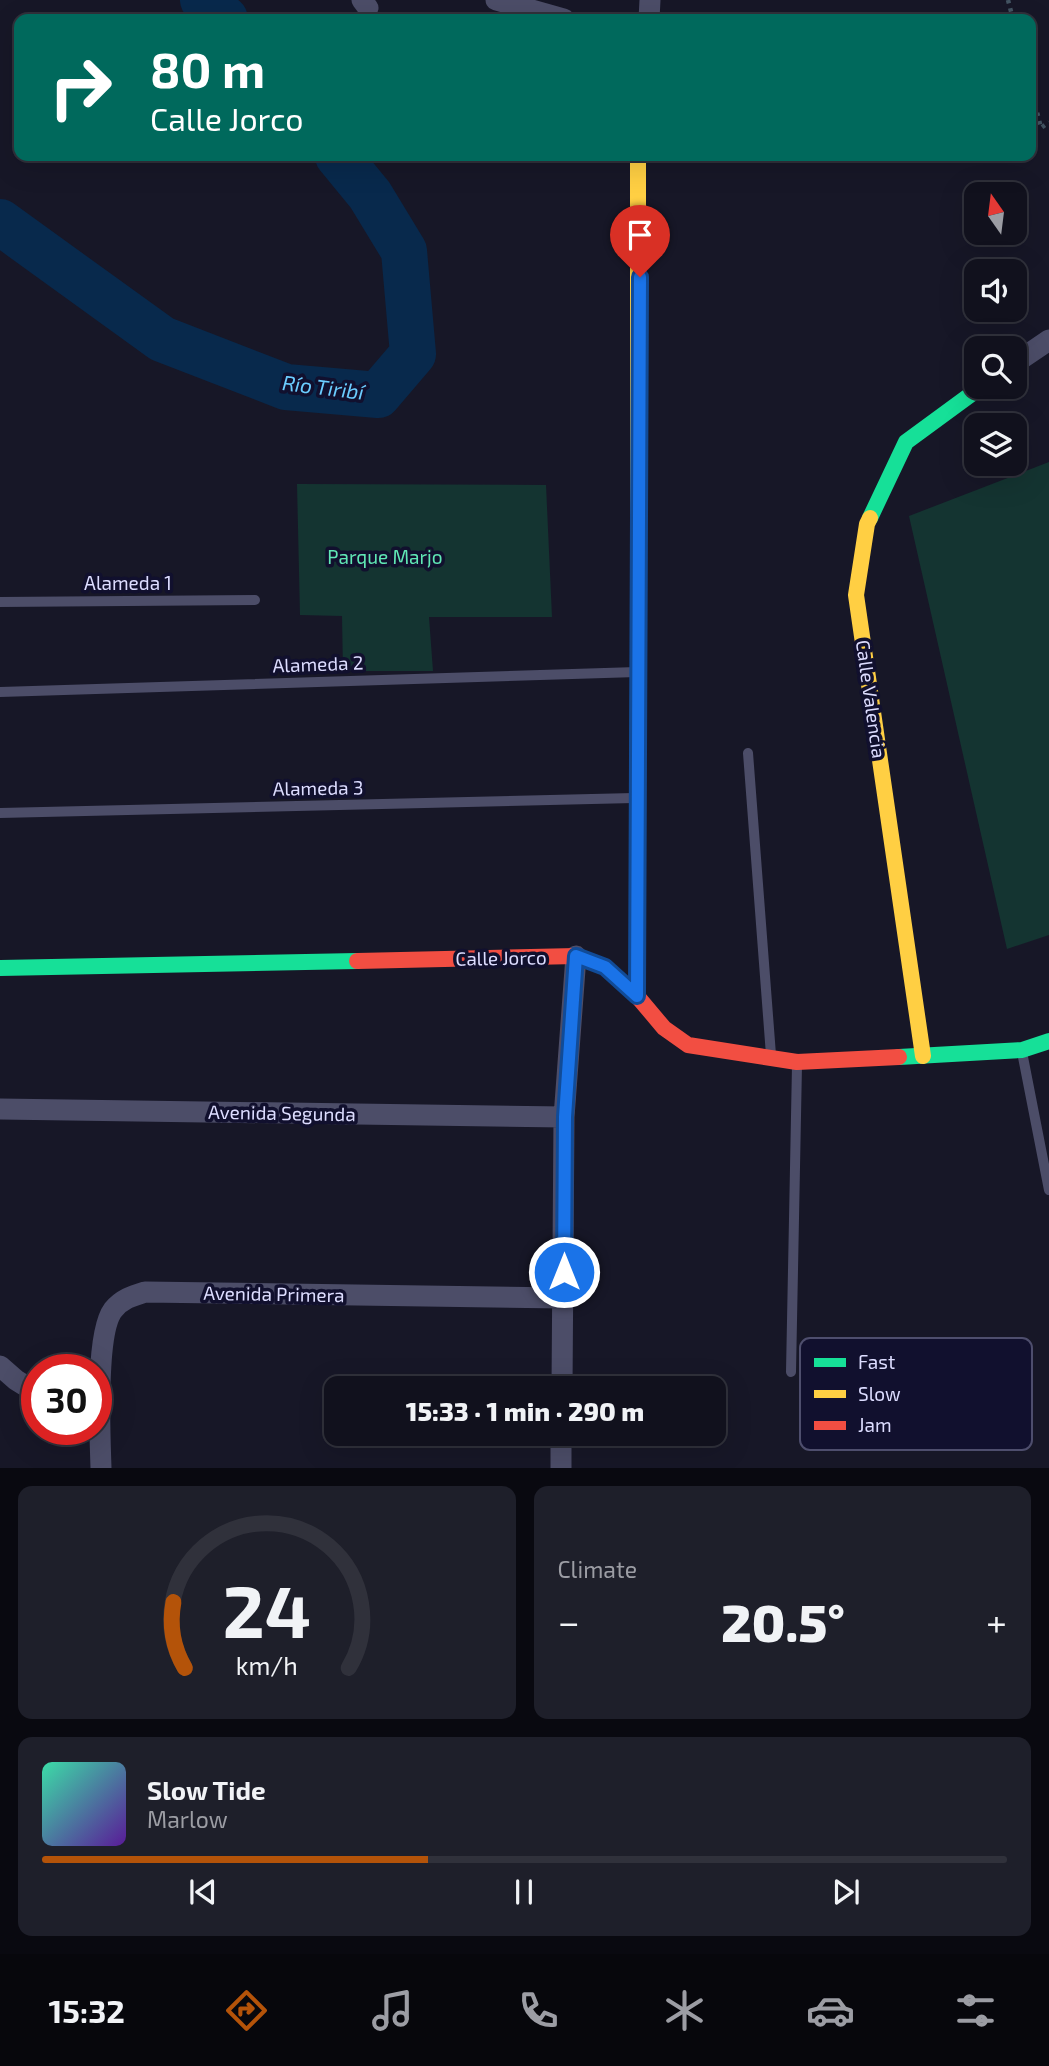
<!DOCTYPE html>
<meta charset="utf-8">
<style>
:root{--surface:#11111d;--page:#1e1f2a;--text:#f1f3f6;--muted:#9c9da4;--line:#30313b;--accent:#b45309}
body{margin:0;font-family:"Exo 2",sans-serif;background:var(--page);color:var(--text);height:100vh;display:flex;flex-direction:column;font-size:26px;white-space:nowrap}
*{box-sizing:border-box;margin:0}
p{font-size:23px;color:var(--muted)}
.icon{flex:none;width:38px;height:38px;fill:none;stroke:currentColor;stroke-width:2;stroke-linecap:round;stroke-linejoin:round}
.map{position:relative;height:1468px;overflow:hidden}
.sheet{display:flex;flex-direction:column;gap:18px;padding:18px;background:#090910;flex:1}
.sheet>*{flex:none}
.banner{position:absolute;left:14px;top:14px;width:1022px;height:147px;border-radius:14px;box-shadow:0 7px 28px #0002,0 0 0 2px var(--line);background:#00695c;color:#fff;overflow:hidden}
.needle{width:46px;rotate:346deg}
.fabs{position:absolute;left:964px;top:182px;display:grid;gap:14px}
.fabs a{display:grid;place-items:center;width:63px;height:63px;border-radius:14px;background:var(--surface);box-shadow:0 7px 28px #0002,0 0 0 2px var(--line);font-size:35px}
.speed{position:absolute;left:21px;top:1354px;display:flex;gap:14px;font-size:35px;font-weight:700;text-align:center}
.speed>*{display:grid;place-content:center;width:91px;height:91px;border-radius:50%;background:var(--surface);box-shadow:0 7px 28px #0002,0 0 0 2px var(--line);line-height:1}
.speed .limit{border:10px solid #d22;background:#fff;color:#111}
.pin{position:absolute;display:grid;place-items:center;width:60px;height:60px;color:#fff;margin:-72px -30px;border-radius:50% 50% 50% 0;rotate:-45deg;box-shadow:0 0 7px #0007}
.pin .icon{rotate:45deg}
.me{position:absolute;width:77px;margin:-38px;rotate:0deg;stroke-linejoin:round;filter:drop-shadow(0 0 5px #0008)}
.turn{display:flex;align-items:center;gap:24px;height:147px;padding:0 21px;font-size:32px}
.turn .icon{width:91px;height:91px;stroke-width:2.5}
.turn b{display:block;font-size:49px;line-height:60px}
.big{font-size:52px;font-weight:800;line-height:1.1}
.sheet .widget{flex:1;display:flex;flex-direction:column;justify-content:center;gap:10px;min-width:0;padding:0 24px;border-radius:14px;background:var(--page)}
.sheet .dial{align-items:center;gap:0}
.dial svg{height:182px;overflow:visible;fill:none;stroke:var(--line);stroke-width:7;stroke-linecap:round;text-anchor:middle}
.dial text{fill:var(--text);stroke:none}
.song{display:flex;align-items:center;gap:21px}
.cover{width:84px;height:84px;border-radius:10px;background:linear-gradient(135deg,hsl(160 70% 55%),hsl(270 70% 35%))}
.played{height:7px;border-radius:4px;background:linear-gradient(90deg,var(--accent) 40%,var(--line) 40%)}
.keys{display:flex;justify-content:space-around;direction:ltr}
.heat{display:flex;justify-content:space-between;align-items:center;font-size:38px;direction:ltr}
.sheet .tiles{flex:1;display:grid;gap:18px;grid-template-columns:1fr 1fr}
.widget:last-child{grid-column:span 2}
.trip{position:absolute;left:324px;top:1376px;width:402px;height:70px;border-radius:14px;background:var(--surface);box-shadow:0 7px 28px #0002,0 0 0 2px var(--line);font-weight:800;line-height:70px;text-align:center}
.menu{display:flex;height:112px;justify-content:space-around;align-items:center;background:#07070c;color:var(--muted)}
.menu .icon{width:49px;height:49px}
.menu .on{color:var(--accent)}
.menu b{font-size:32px;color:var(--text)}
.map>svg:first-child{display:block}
.green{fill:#143431}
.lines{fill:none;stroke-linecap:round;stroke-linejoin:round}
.river{stroke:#08294c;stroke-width:46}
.path{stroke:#435462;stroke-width:4.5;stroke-dasharray:3.5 5;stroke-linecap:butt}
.lane{stroke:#4c4d68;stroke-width:10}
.street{stroke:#4c4d68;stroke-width:21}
.fast{stroke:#16e098;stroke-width:16}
.slow{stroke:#ffcf43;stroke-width:16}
.jam{stroke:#f24e42;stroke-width:16}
.route-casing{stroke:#114b97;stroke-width:18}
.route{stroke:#1a73e8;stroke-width:12}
.labels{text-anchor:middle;stroke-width:7;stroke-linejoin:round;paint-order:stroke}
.park-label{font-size:19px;fill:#60e8b5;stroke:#11102e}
.street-label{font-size:19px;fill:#ddf;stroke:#11102e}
.water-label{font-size:21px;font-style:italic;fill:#6bcdff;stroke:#11102e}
.key{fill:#11102e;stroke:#4e4e6d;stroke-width:2}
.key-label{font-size:19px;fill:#ddf}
</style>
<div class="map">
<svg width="1049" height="1468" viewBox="0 0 1049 1468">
<rect width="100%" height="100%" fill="#171727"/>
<path class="green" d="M1049 462V935L1007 949 909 516Z
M297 484 546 485 552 617H429L433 671H343L342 616 300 615Z"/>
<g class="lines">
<path class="river" d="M203 0 225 19
M0 222 162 339 286 387 378 395 413 354 404 251 370 195 338 156"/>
<path class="path" d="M1008 0 1013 19
M1031 88 1041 128 1049 122"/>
<path class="lane" d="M0 602 255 600
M0 692 637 672
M748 753 771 1055
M0 813 634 798
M1022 1052 1049 1190
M791 1372 797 1065"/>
<path class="street" d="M362 0 368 8
M496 0 564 19
M649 19 650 0
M1015 363 1049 340
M0 1109 564 1117
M0 1366 16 1380 37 1393
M562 1388 564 1117 576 956
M101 1468C100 1435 95 1334 113 1310 122 1299 132 1296 145 1292L564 1298
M561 1468V1433"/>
<path class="fast" d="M870 518 906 442 981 387
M0 968 357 961
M637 996 638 688
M899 1057 1022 1050 1049 1041"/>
<path class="slow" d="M870 518 867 524 856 595 923 1056
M638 688V156"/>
<path class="jam" d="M357 961 576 956 605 967 637 996 664 1028 688 1045 797 1062 899 1057"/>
</g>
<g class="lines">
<defs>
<path id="route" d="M564 1272 565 1117 576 956 605 967 637 996 640 277"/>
</defs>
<use href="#route" class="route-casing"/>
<use href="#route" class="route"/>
</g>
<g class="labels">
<g class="park-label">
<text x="385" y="564">Parque Marjo</text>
</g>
<g class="street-label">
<text x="128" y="590">Alameda 1</text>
<text transform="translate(318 664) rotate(-2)" y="7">Alameda 2</text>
<text transform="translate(871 699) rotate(82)" y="7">Calle Valencia</text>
<text transform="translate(318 788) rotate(-1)" y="7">Alameda 3</text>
<text transform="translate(501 958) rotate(-1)" y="7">Calle Jorco</text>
<text transform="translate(282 1113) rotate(1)" y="7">Avenida Segunda</text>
<text transform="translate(274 1294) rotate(1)" y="7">Avenida Primera</text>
</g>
<g class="water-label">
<text transform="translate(323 388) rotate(7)" y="7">Río Tiribí</text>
</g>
</g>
<rect x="800" y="1338" width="232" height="112" rx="10" class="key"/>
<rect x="814" y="1358" width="32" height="9" fill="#16e098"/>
<rect x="814" y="1390" width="32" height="8" fill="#ffcf43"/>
<rect x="814" y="1421" width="32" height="9" fill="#f24e42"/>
<g class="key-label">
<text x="858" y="1369">Fast</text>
<text x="858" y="1401">Slow</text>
<text x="858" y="1432">Jam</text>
</g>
</svg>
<div class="fabs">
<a><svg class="needle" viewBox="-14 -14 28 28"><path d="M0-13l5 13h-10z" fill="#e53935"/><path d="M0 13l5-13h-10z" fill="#9c9da4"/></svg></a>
<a><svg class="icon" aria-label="sound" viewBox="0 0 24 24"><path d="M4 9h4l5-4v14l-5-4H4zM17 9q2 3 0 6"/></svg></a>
<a><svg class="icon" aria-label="search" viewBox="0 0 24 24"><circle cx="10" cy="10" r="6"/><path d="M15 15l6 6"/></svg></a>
<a><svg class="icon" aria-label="layers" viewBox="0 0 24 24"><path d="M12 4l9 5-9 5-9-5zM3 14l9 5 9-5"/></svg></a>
</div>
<div class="speed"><div class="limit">30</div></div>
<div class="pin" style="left:640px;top:277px;background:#d93025"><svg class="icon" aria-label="arrive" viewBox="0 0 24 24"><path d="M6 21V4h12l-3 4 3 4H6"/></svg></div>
<svg class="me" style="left:564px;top:1272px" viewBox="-20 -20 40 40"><circle r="17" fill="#1a73e8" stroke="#fff" stroke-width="3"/><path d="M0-11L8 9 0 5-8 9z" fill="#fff"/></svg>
<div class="trip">15:33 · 1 min · 290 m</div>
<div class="banner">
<div class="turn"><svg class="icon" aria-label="right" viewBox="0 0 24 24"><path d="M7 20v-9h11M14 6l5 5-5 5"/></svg><div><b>80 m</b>Calle Jorco</div></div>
</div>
</div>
<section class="sheet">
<div class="tiles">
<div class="widget dial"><svg viewBox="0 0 100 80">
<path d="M14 69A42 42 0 1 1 86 69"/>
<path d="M14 69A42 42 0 0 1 9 40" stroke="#b45309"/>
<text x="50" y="56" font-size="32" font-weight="700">24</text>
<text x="50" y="72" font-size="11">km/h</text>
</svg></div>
<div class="widget"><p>Climate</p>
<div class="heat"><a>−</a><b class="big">20.5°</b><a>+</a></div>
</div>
<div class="widget">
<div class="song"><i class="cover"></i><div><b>Slow Tide</b><p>Marlow</p></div></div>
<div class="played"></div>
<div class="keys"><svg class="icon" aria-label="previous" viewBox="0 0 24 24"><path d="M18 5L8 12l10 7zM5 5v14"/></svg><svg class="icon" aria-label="pause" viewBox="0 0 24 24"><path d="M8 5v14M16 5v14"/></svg><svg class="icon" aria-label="next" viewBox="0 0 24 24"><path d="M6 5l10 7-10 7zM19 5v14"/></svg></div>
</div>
</div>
</section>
<nav class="menu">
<b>15:32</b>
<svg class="icon on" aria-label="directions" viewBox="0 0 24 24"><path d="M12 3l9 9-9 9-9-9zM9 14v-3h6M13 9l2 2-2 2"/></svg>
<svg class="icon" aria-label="music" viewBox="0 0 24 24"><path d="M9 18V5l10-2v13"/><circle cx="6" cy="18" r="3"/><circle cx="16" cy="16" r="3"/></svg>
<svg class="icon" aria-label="phone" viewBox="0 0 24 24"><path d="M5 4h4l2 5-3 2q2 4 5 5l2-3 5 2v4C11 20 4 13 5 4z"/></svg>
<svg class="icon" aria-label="climate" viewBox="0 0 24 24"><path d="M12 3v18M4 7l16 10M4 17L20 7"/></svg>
<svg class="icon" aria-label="car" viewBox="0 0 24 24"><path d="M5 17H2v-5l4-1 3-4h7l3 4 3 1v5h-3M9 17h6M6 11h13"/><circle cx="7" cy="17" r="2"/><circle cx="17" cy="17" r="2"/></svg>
<svg class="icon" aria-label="filters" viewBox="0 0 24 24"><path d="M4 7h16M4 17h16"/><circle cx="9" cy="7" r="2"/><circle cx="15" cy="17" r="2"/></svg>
</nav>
